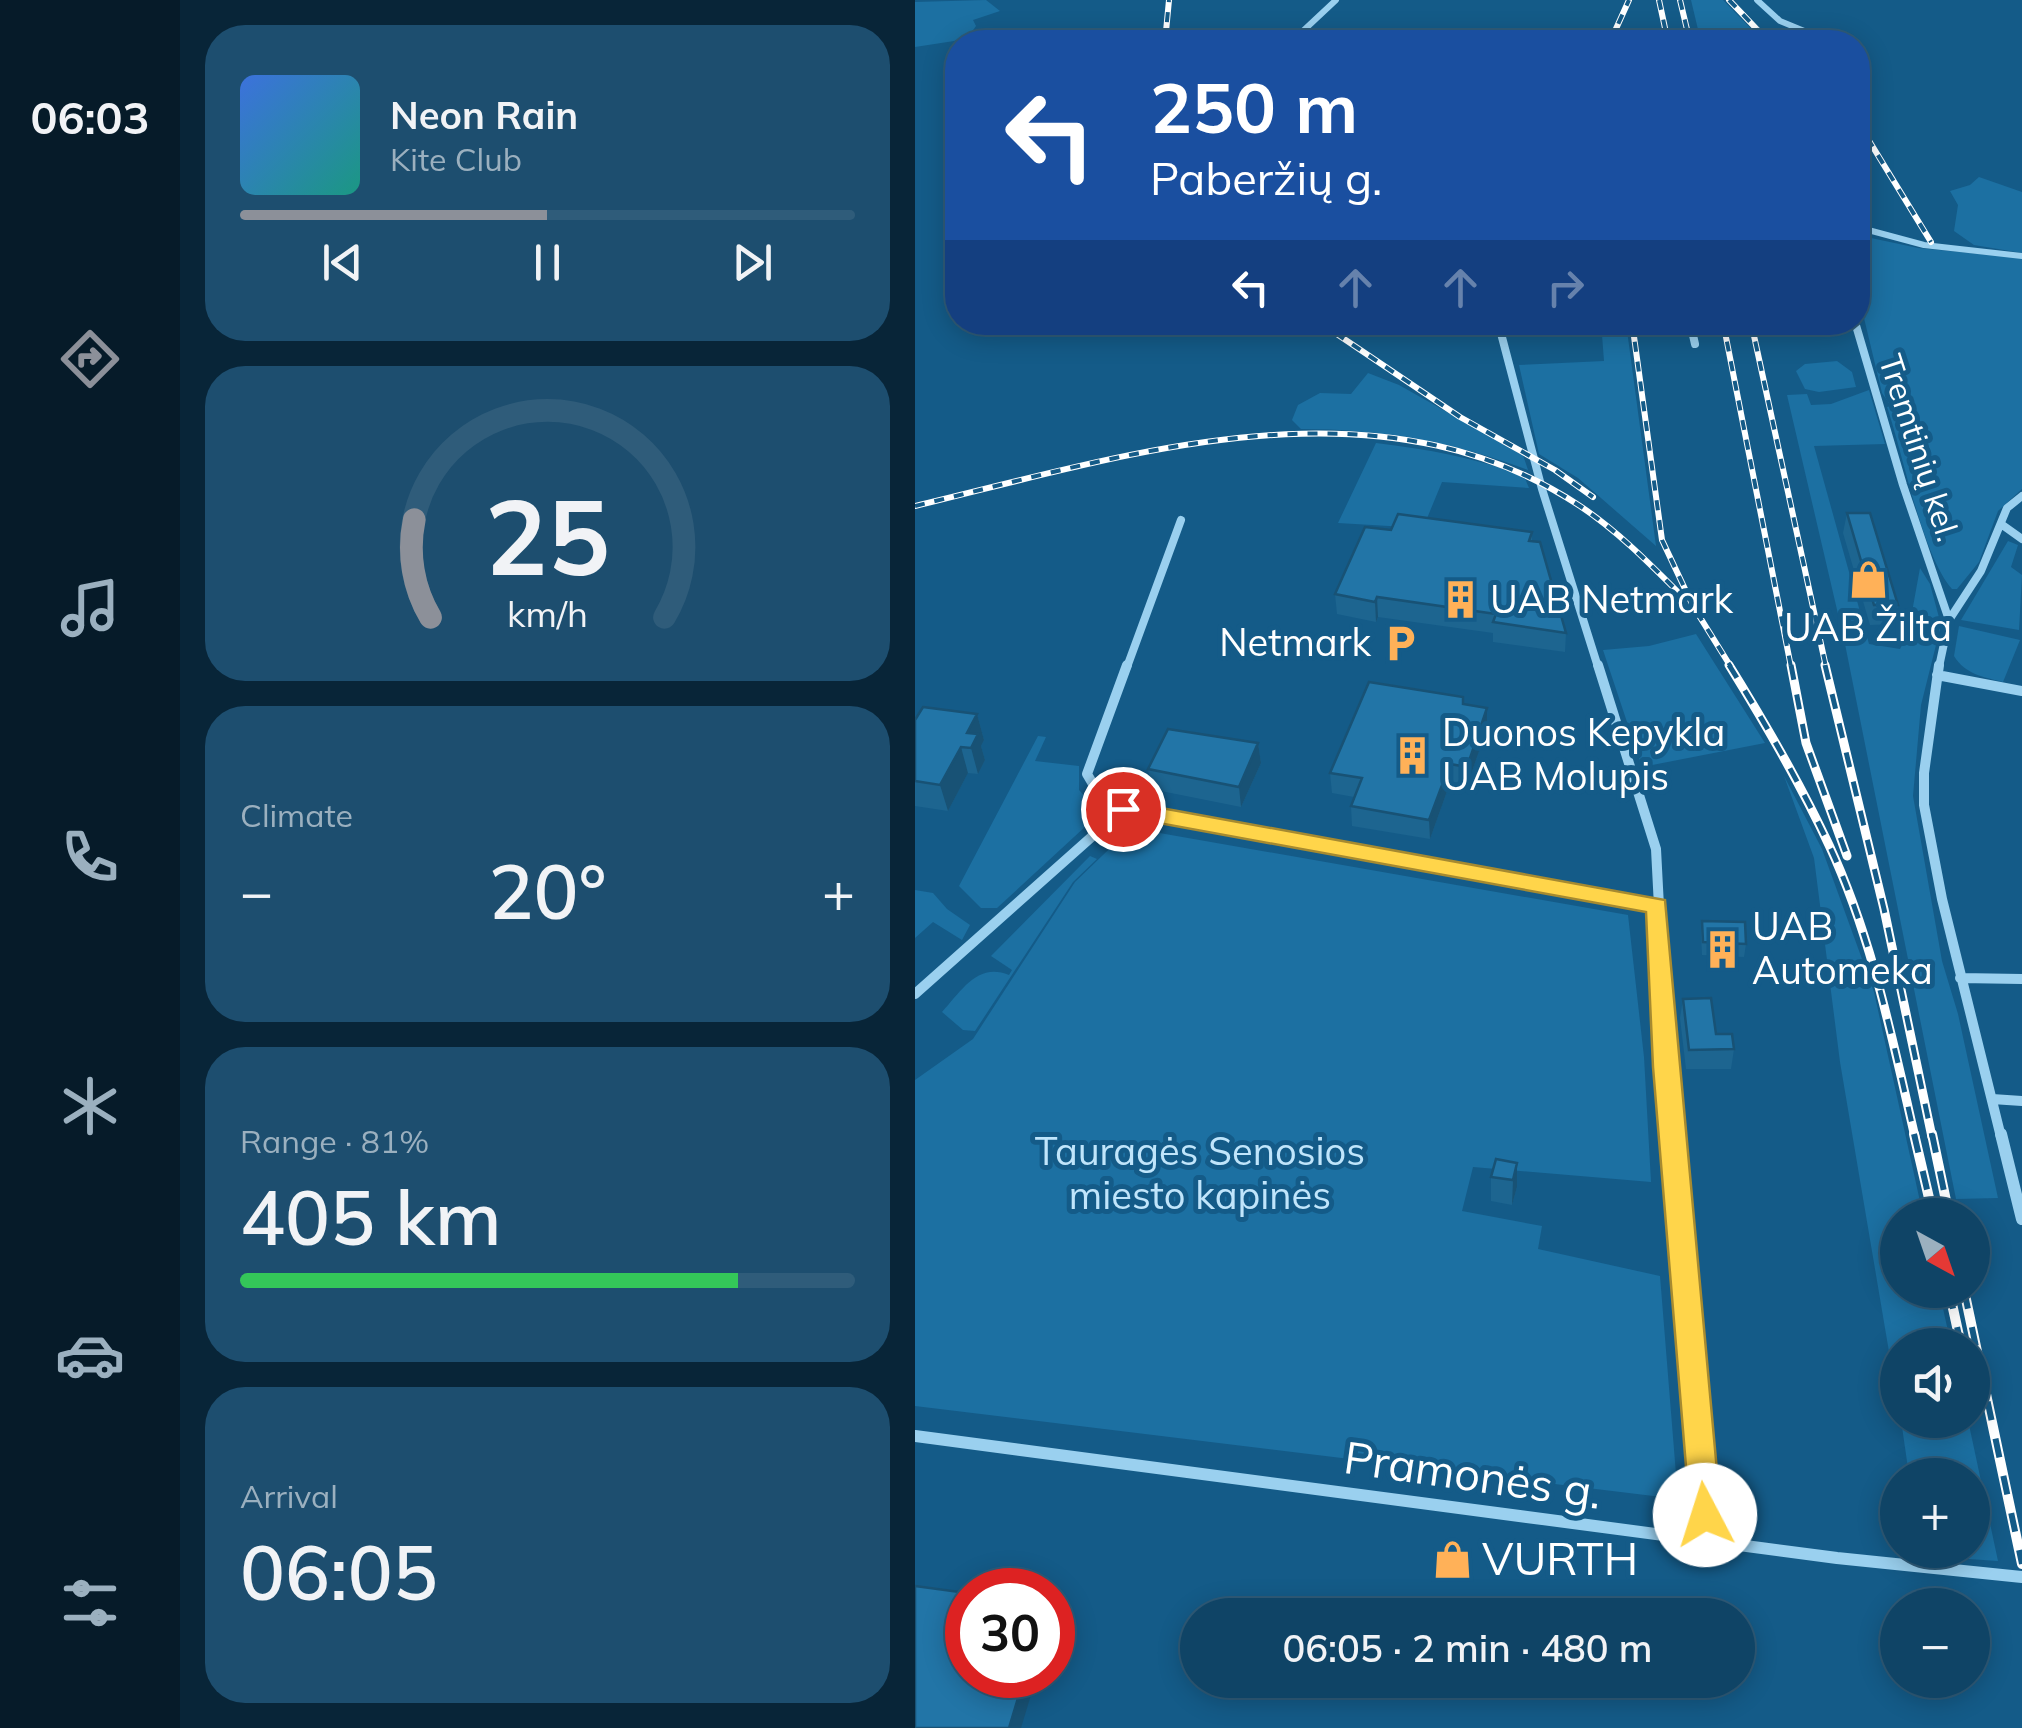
<!DOCTYPE html>
<meta charset="utf-8">
<style>
:root{--surface:#0f4466;--page:#1d4e6f;--text:#f1f3f6;--muted:#9bb0bf;--line:#2f5c7a;--accent:#8c9099}
body{margin:0;font-family:Mulish,sans-serif;background:var(--page);color:var(--text);height:100vh;display:flex;flex-direction:column;font-size:38px;white-space:nowrap}
*{box-sizing:border-box;margin:0}
p{font-size:32px;color:var(--muted)}
.icon{flex:none;width:55px;height:55px;fill:none;stroke:currentColor;stroke-width:2;stroke-linecap:round;stroke-linejoin:round}
.map{position:relative;flex:1;overflow:hidden}
.side{display:flex;flex-direction:column;gap:25px;padding:25px;background:#082538;width:735px}
.side>*{flex:none}
.guide{position:absolute;left:30px;top:30px;width:925px;height:305px;border-radius:40px;box-shadow:0 5px 25px #0003,0 0 0 2px var(--line);background:#1a4fa0;color:#fff;overflow:hidden}
.needle{width:65px;rotate:140deg}
.controls{position:absolute;left:965px;top:1198px;display:grid;gap:20px}
.controls a{display:grid;place-items:center;width:110px;height:110px;border-radius:50%;background:var(--surface);box-shadow:0 5px 25px #0003,0 0 0 2px var(--line);font-size:50px}
.speed{position:absolute;left:30px;top:1568px;display:flex;gap:20px;font-size:50px;font-weight:700;text-align:center}
.speed>*{display:grid;place-content:center;width:130px;height:130px;border-radius:50%;background:var(--surface);box-shadow:0 5px 25px #0003,0 0 0 2px var(--line);line-height:1}
.speed .limit{border:15px solid #d22;background:#fff;color:#111}
.pin{position:absolute;display:grid;place-items:center;width:85px;height:85px;color:#fff;margin:-42px;border:5px solid #fff;border-radius:50%;box-shadow:0 2px 10px #0007}
.me{position:absolute;width:110px;margin:-55px;rotate:355deg;stroke-linejoin:round;filter:drop-shadow(0 0 8px #0008)}
.turn{display:flex;align-items:center;gap:35px;height:210px;padding:0 40px;font-size:45px}
.turn .icon{width:130px;height:130px;stroke-width:2.5}
.turn b{display:block;font-size:70px;line-height:85px}
.lanes{display:flex;align-items:center;height:95px;padding:0 40px;background:#0003;justify-content:center;gap:50px;direction:ltr}
.lanes .off{opacity:.35}
.big{font-size:75px;font-weight:600;line-height:1.1}
.side .tile{flex:1;display:flex;flex-direction:column;justify-content:center;gap:15px;min-width:0;padding:0 35px;border-radius:40px;background:var(--page)}
.side .dial{align-items:center;gap:0}
.dial svg{height:260px;overflow:visible;fill:none;stroke:var(--line);stroke-width:7;stroke-linecap:round;text-anchor:middle}
.dial text{fill:var(--text);stroke:none}
.song{display:flex;align-items:center;gap:30px}
.cover{width:120px;height:120px;border-radius:15px;background:linear-gradient(135deg,hsl(220 70% 55%),hsl(170 70% 35%))}
.played{height:10px;border-radius:5px;background:linear-gradient(90deg,var(--accent) 50%,var(--line) 50%)}
.keys{display:flex;justify-content:space-around;direction:ltr}
.heat{display:flex;justify-content:space-between;align-items:center;font-size:55px;direction:ltr}
.charge{height:15px;border-radius:8px;background:linear-gradient(90deg,#34c759 81%,var(--line) 0)}
.trip{position:absolute;left:265px;top:1598px;width:575px;height:100px;border-radius:50px;background:var(--surface);box-shadow:0 5px 25px #0003,0 0 0 2px var(--line);font-weight:600;line-height:100px;text-align:center}
main{display:flex;flex:1;min-height:0}
.tabs{display:flex;flex-direction:column;width:180px;justify-content:space-around;align-items:center;background:#061b29;color:var(--muted)}
.tabs .icon{width:70px;height:70px}
.tabs .current{color:var(--accent)}
.tabs b{font-size:45px;color:var(--text)}
.map>svg:first-child{display:block}
.green{fill:#1c70a2}
.lines{fill:none;stroke-linecap:round;stroke-linejoin:round}
.street-far3{stroke:#9ad0ef;stroke-width:6}
.street-far2{stroke:#9ad0ef;stroke-width:8}
.street-far1{stroke:#9ad0ef;stroke-width:10}
.street{stroke:#9ad0ef;stroke-width:12}
.rail-far2-casing{stroke:#fff;stroke-width:6}
.rail-far1-casing{stroke:#fff;stroke-width:9}
.rail-casing{stroke:#fff;stroke-width:10}
.rail-far2{stroke:#145b88;stroke-width:4;stroke-dasharray:10;stroke-linecap:butt}
.rail-far1{stroke:#145b88;stroke-width:5;stroke-dasharray:15;stroke-linecap:butt}
.rail{stroke:#145b88;stroke-width:6;stroke-dasharray:19;stroke-linecap:butt}
.wall{fill:#1d6590}
.shaded-wall{fill:#185275}
.building{fill:#2275a7;stroke:#185275;stroke-width:2.5}
.route{fill:#ffd54a;stroke:#a68a30;stroke-width:2.5}
.labels{text-anchor:middle;stroke-width:10;stroke-linejoin:round;paint-order:stroke}
.far-street-label{font-size:32px;fill:#fff;stroke:#145b88}
.poi-label{font-size:38px;fill:#fff;stroke:#145b88;text-anchor:start}
.park-label{font-size:38px;fill:#c0e5fb;stroke:#145b88}
.near-street-label{font-size:45px;fill:#fff;stroke:#145b88}
.near-poi-label{font-size:45px;fill:#fff;stroke:#145b88;text-anchor:start}
</style>
<main>
<nav class="tabs">
<b>06:03</b>
<svg class="icon current" aria-label="directions" viewBox="0 0 24 24"><path d="M12 3l9 9-9 9-9-9zM9 14v-3h6M13 9l2 2-2 2"/></svg>
<svg class="icon" aria-label="music" viewBox="0 0 24 24"><path d="M9 18V5l10-2v13"/><circle cx="6" cy="18" r="3"/><circle cx="16" cy="16" r="3"/></svg>
<svg class="icon" aria-label="phone" viewBox="0 0 24 24"><path d="M5 4h4l2 5-3 2q2 4 5 5l2-3 5 2v4C11 20 4 13 5 4z"/></svg>
<svg class="icon" aria-label="climate" viewBox="0 0 24 24"><path d="M12 3v18M4 7l16 10M4 17L20 7"/></svg>
<svg class="icon" aria-label="car" viewBox="0 0 24 24"><path d="M5 17H2v-5l4-1 3-4h7l3 4 3 1v5h-3M9 17h6M6 11h13"/><circle cx="7" cy="17" r="2"/><circle cx="17" cy="17" r="2"/></svg>
<svg class="icon" aria-label="filters" viewBox="0 0 24 24"><path d="M4 7h16M4 17h16"/><circle cx="9" cy="7" r="2"/><circle cx="15" cy="17" r="2"/></svg>
</nav>
<section class="side">
<div class="tile">
<div class="song"><i class="cover"></i><div><b>Neon Rain</b><p>Kite Club</p></div></div>
<div class="played"></div>
<div class="keys"><svg class="icon" aria-label="previous" viewBox="0 0 24 24"><path d="M18 5L8 12l10 7zM5 5v14"/></svg><svg class="icon" aria-label="pause" viewBox="0 0 24 24"><path d="M8 5v14M16 5v14"/></svg><svg class="icon" aria-label="next" viewBox="0 0 24 24"><path d="M6 5l10 7-10 7zM19 5v14"/></svg></div>
</div>
<div class="tile dial"><svg viewBox="0 0 100 80">
<path d="M14 69A42 42 0 1 1 86 69"/>
<path d="M14 69A42 42 0 0 1 9 39" stroke="#8c9099"/>
<text x="50" y="56" font-size="32" font-weight="700">25</text>
<text x="50" y="72" font-size="11">km/h</text>
</svg></div>
<div class="tile"><p>Climate</p>
<div class="heat"><a>−</a><b class="big">20°</b><a>+</a></div>
</div>
<div class="tile"><p>Range · 81%</p><b class="big">405 km</b><div class="charge"></div></div>
<div class="tile"><p>Arrival</p><b class="big">06:05</b></div>
</section>
<div class="map">
<svg width="1107" height="1728" viewBox="0 0 1107 1728">
<rect width="100%" height="100%" fill="#145b88"/>
<path class="green" d="M71 0 85 11 58 20 61 26 52 39 0 47V2Z
M776 0H808L849 42H786Z
M1064 177 1107 192V253L1059 245 1039 231 1043 205 1035 191 1055 185Z
M956 238 1003 248 1107 258V489L1083 511 1064 562 1042 589H1037C1007 555 988 453 972 407L976 406 967 393 943 293 944 244Z
M676 323H711L741 546 663 478 624 454 604 365 689 361 687 335H678Z
M922 361 937 372 941 387 904 392 890 389 881 371 890 364Z
M453 373 484 385 608 455 613 470C539 442 465 429 386 429L377 420 383 405 405 393 436 394Z
M954 390 970 444 899 446 954 644 985 649 993 634 1005 568 1015 584 1026 625 1006 705 998 796 1027 961 1043 1014 1083 1198 1041 1199 930 644 872 395 892 394 896 405 916 404Z
M461 443C512 449 561 458 609 476L614 488 527 482 508 528 423 523Z
M1093 541 1103 545 1096 567 1107 575 1104 630 1046 620Z
M1044 626 1105 640 1088 682C1068 677 1050 674 1039 656Z
M781 634 850 743 727 767 688 650 734 646Z
M123 736 131 737 120 761 164 766V790L185 813 82 908H66L44 886Z
M869 776 907 849 959 992 1008 1215H982V1290H1024L1036 1345H982V1399L925 1062 899 858Z
M216 828 713 915 729 1057 736 1182 558 1167 547 1211 627 1226 623 1249 745 1276 763 1499 0 1406V1080L58 1039 160 882Z
M175 856 182 859 158 882 60 1031 48 1030 27 1012C47 990 63 962 94 975L97 970 76 956Z
M0 890 18 893 32 909 55 925 47 940 18 922 0 938Z
M986 1420H1053L1083 1561 1010 1556 1008 1550H1058V1475H994Z"/>
<g class="lines">
<path class="street-far3" d="M842 0 865 21 916 42
M385 42 389 30 421 0
M942 227 1009 245 1107 256"/>
<path class="street-far2" d="M583 322 627 489 683 667
M775 322 780 344
M940 322 988 485 1034 620
M1086 524 1107 539
M212 667 266 520
M1024 667 1034 620 1066 571 1092 508 1107 496"/>
<path class="street-far1" d="M683 665 741 849 756 1137
M1024 665 1009 773V805L1027 899 1086 1137
M1022 675 1107 691
M208 809 185 796 172 774 212 665
M1045 978 1107 979
M0 994 208 809 742 906
M1077 1099 1107 1101"/>
<path class="street" d="M756 1134 793 1542
M1086 1134 1107 1219
M0 1436 922 1558 1107 1577"/>
<defs>
<path id="rail-far2" d="M744 0 753 42
M765 0 775 42
M814 0 854 42
M250 42 254 0
M695 42 714 0
M942 121 1016 242
M404 322 545 417 640 470 678 497
M717 322 747 540 778 606 816 667
M808 322 876 667
M836 322 911 667
M0 506C213 455 462 372 665 506 701 530 731 560 762 591"/>
<path id="rail-far1" d="M814 665C850 723 885 783 914 845 957 937 977 1038 1000 1137
M876 665 891 743 932 856
M910 665 969 909 1017 1137"/>
<path id="rail" d="M999 1134 1018 1215
M1017 1134 1034 1215
M1034 1290 1046 1345
M1049 1290 1107 1564"/>
</defs>
<use href="#rail-far2" class="rail-far2-casing"/>
<use href="#rail-far1" class="rail-far1-casing"/>
<use href="#rail" class="rail-casing"/>
<use href="#rail-far2" class="rail-far2"/>
<use href="#rail-far1" class="rail-far1"/>
<use href="#rail" class="rail"/>
</g>
<path class="wall" d="M932 513 983 605 979 624 955 625 928 533Z
M617 532V541L651 633 650 652 578 642V633L463 617 461 622 422 614 420 594Z
M548 704 572 728 552 786 535 783 515 839 437 826 436 806 439 797 417 793 415 773Z
M62 714 69 740 66 746 70 760 63 774 53 773 33 811 0 806V720Z
M343 743 346 763 326 807 236 789 233 769Z
M787 921 831 944 829 957 787 955 786 934Z
M768 999 801 1034 819 1049 816 1069H771L765 1018Z
M602 1163V1187L597 1205 576 1201V1177Z"/>
<path class="shaded-wall" d="M462 597 463 617 461 622 460 602Z
M572 708V728L552 786V767Z
M62 714 69 740 66 746 70 760 63 774 52 733Z
M343 743 346 763 326 807 324 787Z
M46 747 53 773 33 811 25 785Z
M535 764V783L515 839 514 820Z
M602 1163V1187L597 1205 598 1180Z
M110 1675H122L106 1728H94Z"/>
<path class="building" d="M932 513H955L983 605H959Z
M483 514 617 532 614 541 625 542 651 633 578 622 581 614 462 597 460 602 420 594 450 527 476 530Z
M454 682 548 697V704L572 708 552 767 535 764 514 820 436 806 447 778 415 773Z
M8 707 62 714 52 733 63 734 56 748 46 747 25 785 0 781V720Z
M253 729 343 743 324 787 233 769Z
M787 921 830 922 831 944 788 942Z
M796 998 801 1034H817L819 1049 774 1050 768 999Z
M581 1159 602 1163 598 1180 576 1177Z
M0 1586 52 1593V1617L48 1631H52V1675H110L94 1728H0Z"/>
<path class="route" d="M208 801 750 900 806 1515 801 1526 790 1530 780 1526 775 1515 738 1067 731 912 200 815 197 809 200 804Z"/>
<defs>
<symbol id="shop-bare" viewBox="-9 -9 18 18"><path d="M-5-2.5h2.3a2.7 3.5 0 0 1 5.4 0H5L5.5 6h-11ZM-1.5-2.5h3a1.5 2.3 0 0 0-3 0Z" fill="#ffb158" stroke="#145b88" stroke-width="2.5" paint-order="stroke"/></symbol>
<symbol id="building-bare" viewBox="-9 -9 18 18"><path d="M-4-6H4V6H1V3H-1V6H-4ZM-2.5-4.3h1.7v1.8h-1.7ZM.8-4.3h1.7v1.8H.8ZM-2.5-1h1.7V.8h-1.7ZM.8-1h1.7V.8H.8Z" fill="#ffb158" stroke="#145b88" stroke-width="2.5" paint-order="stroke"/></symbol>
<symbol id="parking-bare" viewBox="-9 -9 18 18"><path d="M-3.5-5.5H1a3.5 3.5 0 0 1 0 7H-1V5.5H-3.5ZM-1-3.4V-.6H.8a1.4 1.4 0 0 0 0-2.8Z" fill="#ffb158" stroke="#145b88" stroke-width="2.5" paint-order="stroke"/></symbol>
</defs>
<g fill-rule="evenodd">
<use href="#shop-bare" x="926" y="552" width="55" height="55"/>
<use href="#building-bare" x="518" y="572" width="55" height="55"/>
<use href="#parking-bare" x="458" y="616" width="55" height="55"/>
<use href="#building-bare" x="470" y="728" width="55" height="55"/>
<use href="#building-bare" x="780" y="922" width="55" height="55"/>
<use href="#shop-bare" x="510" y="1532" width="55" height="55"/>
</g>
<g class="labels">
<g class="far-street-label">
<text transform="translate(1004 448) rotate(72)" y="11">Tremtinių kel.</text>
</g>
<g class="poi-label">
<text x="575" y="613">UAB Netmark</text>
<text x="953" y="641" text-anchor="middle">UAB Žilta</text>
<text x="456" y="656" text-anchor="end">Netmark</text>
<text x="527" y="746">Duonos Kepykla<tspan x="527" dy="44">UAB Molupis</tspan></text>
<text x="837" y="940">UAB<tspan x="837" dy="44">Automeka</tspan></text>
</g>
<g class="park-label">
<text x="285" y="1165">Tauragės Senosios<tspan x="285" dy="44">miesto kapinės</tspan></text>
</g>
<g class="near-street-label">
<text transform="translate(558 1475) rotate(8)" y="16">Pramonės g.</text>
</g>
<g class="near-poi-label">
<text x="567" y="1575">VURTH</text>
</g>
</g>
</svg>
<div class="controls">
<a><svg class="needle" viewBox="-14 -14 28 28"><path d="M0-13l5 13h-10z" fill="#e53935"/><path d="M0 13l5-13h-10z" fill="#9bb0bf"/></svg></a>
<a><svg class="icon" aria-label="sound" viewBox="0 0 24 24"><path d="M4 9h4l5-4v14l-5-4H4zM17 9q2 3 0 6"/></svg></a>
<a>+</a>
<a>−</a>
</div>
<div class="speed"><div class="limit">30</div></div>
<div class="pin" style="left:208px;top:809px;background:#d93025"><svg class="icon" aria-label="arrive" viewBox="0 0 24 24"><path d="M6 21V4h12l-3 4 3 4H6"/></svg></div>
<svg class="me" style="left:790px;top:1515px" viewBox="-20 -20 40 40"><circle r="19" fill="#fff"/><path d="M0-13L10 11 0 6-10 11z" fill="#ffd54a"/></svg>
<div class="trip">06:05 · 2 min · 480 m</div>
<div class="guide">
<div class="turn"><svg class="icon" aria-label="left" viewBox="0 0 24 24"><path d="M17 20v-9H6M10 6l-5 5 5 5"/></svg><div><b>250 m</b>Paberžių g.</div></div>
<div class="lanes"><svg class="icon" aria-label="left" viewBox="0 0 24 24"><path d="M17 20v-9H6M10 6l-5 5 5 5"/></svg><svg class="icon off" aria-label="ahead" viewBox="0 0 24 24"><path d="M12 20V5M6 11l6-6 6 6"/></svg><svg class="icon off" aria-label="ahead" viewBox="0 0 24 24"><path d="M12 20V5M6 11l6-6 6 6"/></svg><svg class="icon off" aria-label="right" viewBox="0 0 24 24"><path d="M7 20v-9h11M14 6l5 5-5 5"/></svg></div>
</div>
</div>
</main>
